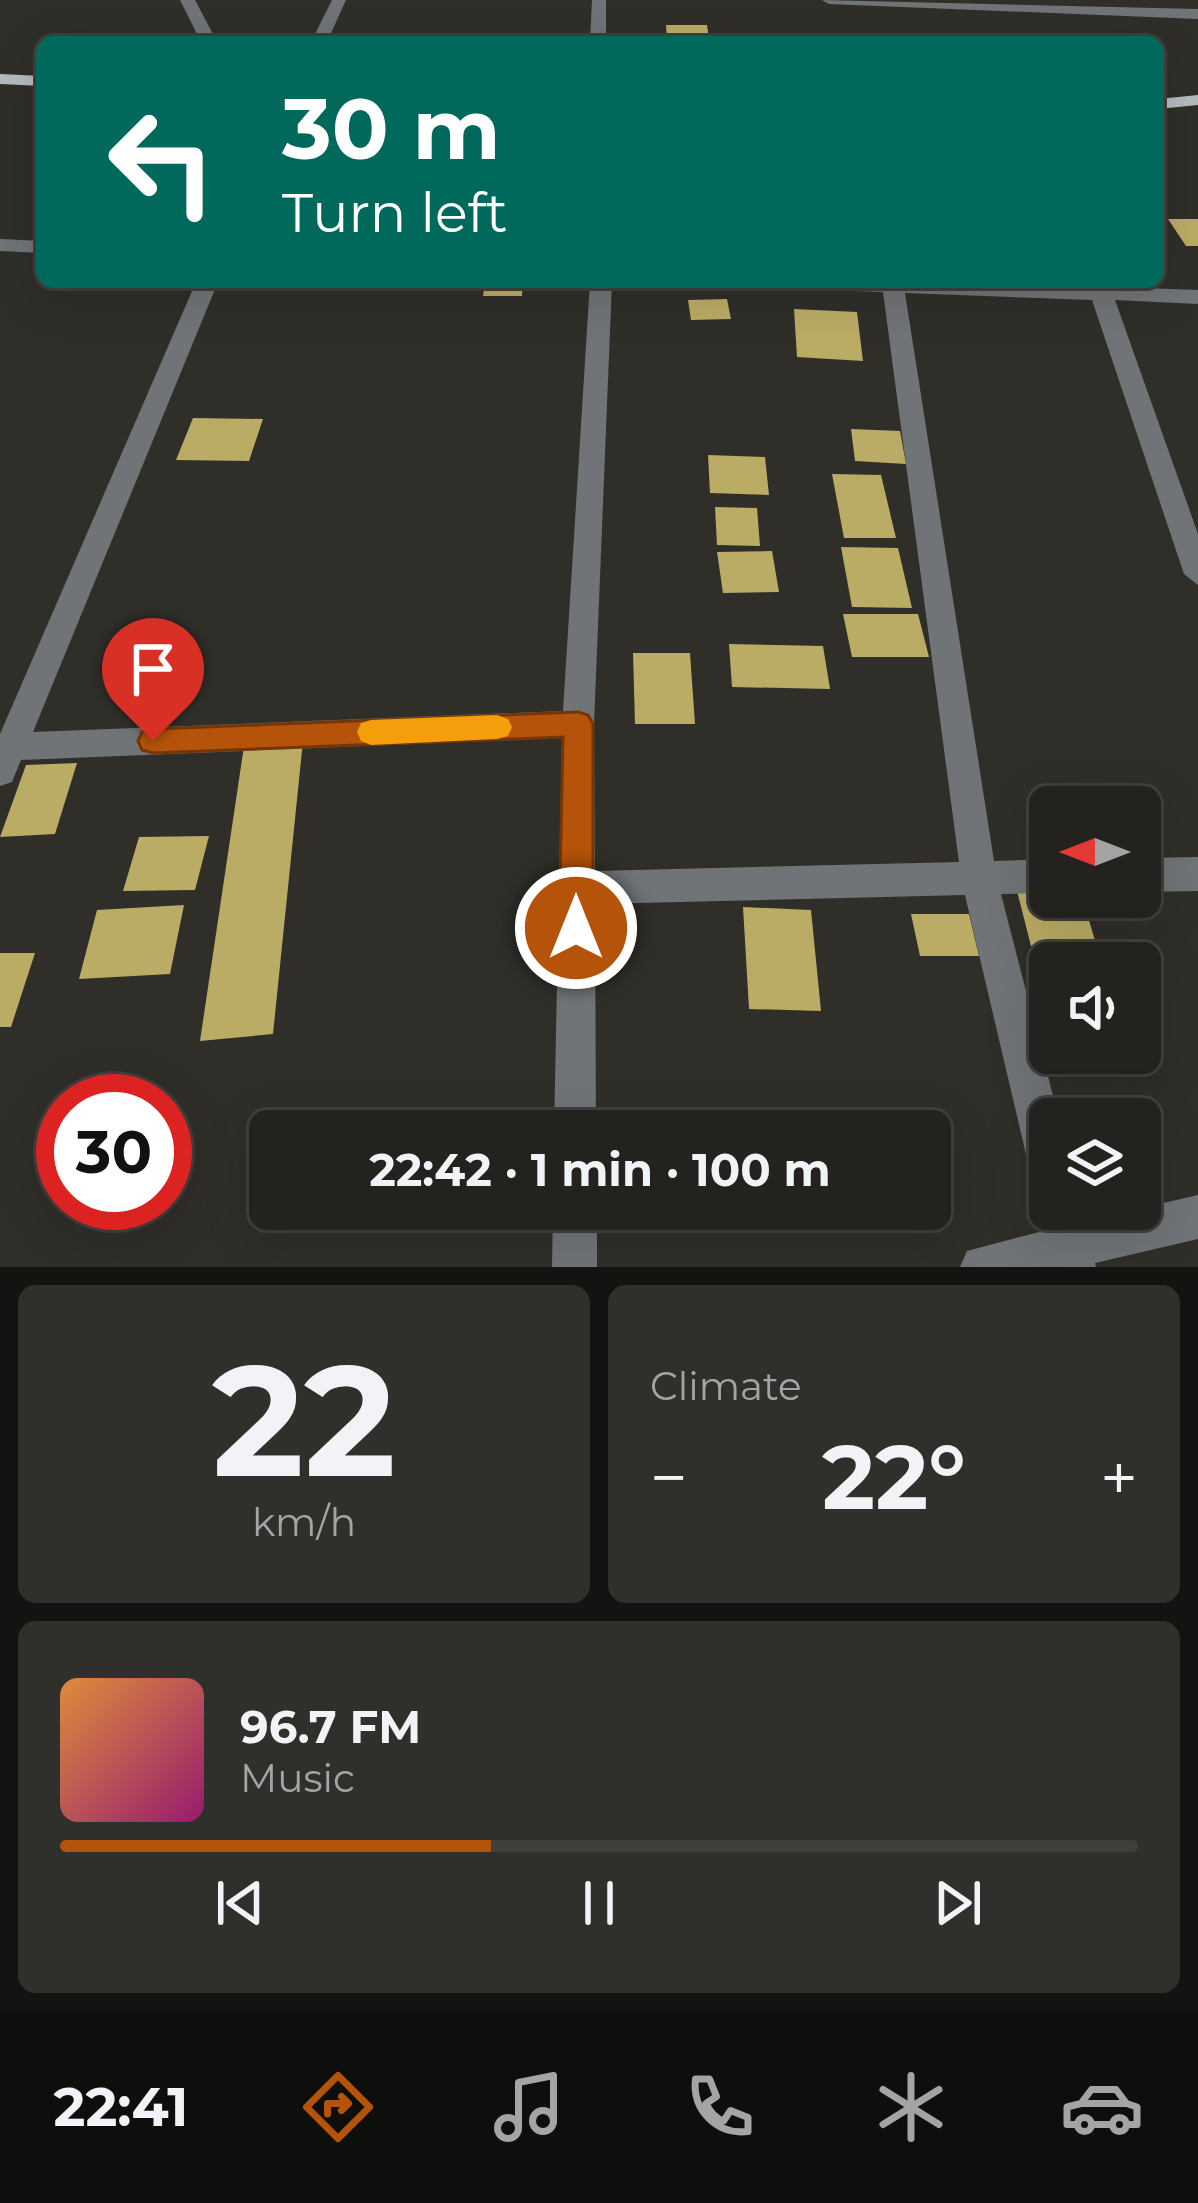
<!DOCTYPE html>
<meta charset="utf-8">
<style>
:root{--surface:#23221f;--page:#2f2f2c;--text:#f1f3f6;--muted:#a3a4a4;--line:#403f3d;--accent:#b45309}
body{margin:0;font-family:Montserrat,sans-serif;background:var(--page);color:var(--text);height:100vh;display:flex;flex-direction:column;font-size:45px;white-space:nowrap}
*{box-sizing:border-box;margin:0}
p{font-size:39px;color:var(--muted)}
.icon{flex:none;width:66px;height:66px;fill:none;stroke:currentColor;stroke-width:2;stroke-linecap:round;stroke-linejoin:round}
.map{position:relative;height:1267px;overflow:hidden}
.details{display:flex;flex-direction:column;gap:18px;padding:18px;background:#131311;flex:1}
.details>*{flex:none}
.banner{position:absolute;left:36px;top:36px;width:1128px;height:252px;border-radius:18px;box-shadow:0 12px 48px #0002,0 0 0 3px var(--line);background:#00695c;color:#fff;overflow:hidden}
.needle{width:78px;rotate:270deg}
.fabs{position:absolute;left:1029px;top:786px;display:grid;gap:24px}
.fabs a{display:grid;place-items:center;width:132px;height:132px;border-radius:18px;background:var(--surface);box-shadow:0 12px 48px #0002,0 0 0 3px var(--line);font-size:60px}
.speed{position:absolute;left:36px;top:1074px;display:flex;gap:24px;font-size:60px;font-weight:700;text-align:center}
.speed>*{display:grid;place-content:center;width:156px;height:156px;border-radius:50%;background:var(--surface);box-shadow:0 12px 48px #0002,0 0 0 3px var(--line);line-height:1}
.speed .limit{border:18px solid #d22;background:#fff;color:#111}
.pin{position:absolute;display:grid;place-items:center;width:102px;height:102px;color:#fff;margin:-123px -51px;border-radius:50% 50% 50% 0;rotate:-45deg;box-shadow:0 0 12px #0007}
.pin .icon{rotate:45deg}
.me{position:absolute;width:132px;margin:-66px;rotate:0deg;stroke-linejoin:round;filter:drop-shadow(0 0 9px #0008)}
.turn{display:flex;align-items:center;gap:42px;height:252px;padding:0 48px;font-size:54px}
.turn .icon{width:156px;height:156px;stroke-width:2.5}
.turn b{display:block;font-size:84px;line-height:102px}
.big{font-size:90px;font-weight:700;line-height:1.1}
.details .card{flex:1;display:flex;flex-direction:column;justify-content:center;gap:18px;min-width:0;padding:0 42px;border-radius:18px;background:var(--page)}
.details .dial{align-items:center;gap:0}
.dial b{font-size:156px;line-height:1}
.song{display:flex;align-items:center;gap:36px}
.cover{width:144px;height:144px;border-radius:18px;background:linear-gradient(135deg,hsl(30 70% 55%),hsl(320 70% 35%))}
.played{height:12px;border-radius:6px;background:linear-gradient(90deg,var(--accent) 40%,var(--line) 40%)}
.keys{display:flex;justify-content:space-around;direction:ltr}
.heat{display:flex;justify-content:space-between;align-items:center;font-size:66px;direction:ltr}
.details .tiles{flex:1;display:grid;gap:18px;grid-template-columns:1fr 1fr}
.card:last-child{grid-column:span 2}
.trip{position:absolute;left:249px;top:1110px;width:702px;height:120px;border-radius:18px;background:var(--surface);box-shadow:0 12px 48px #0002,0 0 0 3px var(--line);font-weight:700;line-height:120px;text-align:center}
.dock{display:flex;height:192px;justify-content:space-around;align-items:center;background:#0e0e0c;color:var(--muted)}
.dock .icon{width:84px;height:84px}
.dock .current{color:var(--accent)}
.dock b{font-size:54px;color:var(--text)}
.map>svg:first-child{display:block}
.building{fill:#baac64}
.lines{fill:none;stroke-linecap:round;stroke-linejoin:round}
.minor{fill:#717476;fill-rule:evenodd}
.major{fill:#b4babd;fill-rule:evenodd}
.route{fill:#b45309;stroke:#753606;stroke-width:3}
.slow{fill:#f59e0b}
</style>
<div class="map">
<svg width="1198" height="1267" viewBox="0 0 1198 1267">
<rect width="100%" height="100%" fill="#2f2e29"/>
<path class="building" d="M666 25H707L709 38H667Z
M1168 219H1198V246H1186Z
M485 282H523L522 296H483Z
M727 299 731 319 691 320 688 300Z
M794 309 857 312 863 361 797 357Z
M193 418 263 419 249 461 176 460Z
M851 429 900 431 906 464 855 461Z
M708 455 765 457 769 495 710 493Z
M832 474 881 475 896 538H844Z
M715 507 757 508 760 546 717 545Z
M841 547 898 548 912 608 852 607Z
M772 551 779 592 723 593 717 552Z
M843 614H918L929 657H852Z
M729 644 823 646 830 689 732 687Z
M633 653H690L695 724H635Z
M303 741 273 1034 200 1041 244 746Z
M77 763 55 834 0 837 26 765Z
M209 836 195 890 123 891 139 837Z
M1015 883 1050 884V897H1082L1097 947 1031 946Z
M184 905 170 974 79 979 97 910Z
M743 907 811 910 821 1011 749 1009Z
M911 914H969L979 956H920Z
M0 953H35L11 1027H0Z
M1029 956 1099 958 1101 963H1050V1022H1045Z"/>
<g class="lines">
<path class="minor" d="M180 0H195L214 36 211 42H195L198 36Z
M332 0H346L327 42H311Z
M592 0H606V42H590Z
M822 0 1198 9V19L829 4Z
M0 239 42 241V253L0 251Z
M196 282H218L33 732 563 711 590 282H612L594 724 595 871 959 862 883 292 798 289 787 282H973L1198 290V304L1115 300 1198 534V585L1184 574 1092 300 905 293 994 861 1050 859V893L1001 894 1059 1119H1050V1188L1035 1182 1029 1167 965 895 595 904 596 1131H554L562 738 21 760 12 782 0 786V734Z
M1198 857V891L1140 892V858Z
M1050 1191V1209H1082L1085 1221 1198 1195V1239L1095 1263 1096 1267H960L967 1251 1043 1231 1038 1209Z
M553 1209H597V1267H552Z"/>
<path class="major" d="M0 74 42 76V86L0 84Z
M1198 95V105L1158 109V99Z"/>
</g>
<path class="route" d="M578 712 588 715 593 724V928L588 940 576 944 564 940 559 928 563 737 153 753 142 750 138 741 142 732 153 729Z"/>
<path class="slow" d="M497 715 508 719 512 727 508 736 497 739 371 745 361 741 357 732 361 723 371 720Z"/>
</svg>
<div class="fabs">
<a><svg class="needle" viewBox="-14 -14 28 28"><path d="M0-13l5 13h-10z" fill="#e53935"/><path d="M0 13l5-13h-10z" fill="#a3a4a4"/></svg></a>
<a><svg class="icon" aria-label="sound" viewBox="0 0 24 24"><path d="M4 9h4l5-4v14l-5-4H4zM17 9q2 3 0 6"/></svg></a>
<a><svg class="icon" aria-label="layers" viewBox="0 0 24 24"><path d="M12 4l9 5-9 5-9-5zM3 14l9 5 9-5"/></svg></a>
</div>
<div class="speed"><div class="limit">30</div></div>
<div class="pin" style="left:153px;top:741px;background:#d93025"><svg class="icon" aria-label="arrive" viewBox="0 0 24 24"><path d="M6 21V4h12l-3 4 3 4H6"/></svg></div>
<svg class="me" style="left:576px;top:928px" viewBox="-20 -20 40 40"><circle r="17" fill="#b45309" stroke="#fff" stroke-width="3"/><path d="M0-11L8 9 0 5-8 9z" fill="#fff"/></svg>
<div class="trip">22:42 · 1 min · 100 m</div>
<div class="banner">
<div class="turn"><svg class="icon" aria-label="left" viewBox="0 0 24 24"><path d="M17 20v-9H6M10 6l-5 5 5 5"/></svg><div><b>30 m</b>Turn left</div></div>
</div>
</div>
<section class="details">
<div class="tiles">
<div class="card dial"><b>22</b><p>km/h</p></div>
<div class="card"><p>Climate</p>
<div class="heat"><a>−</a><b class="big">22°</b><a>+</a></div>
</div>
<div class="card">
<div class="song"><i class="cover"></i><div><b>96.7 FM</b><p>Music</p></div></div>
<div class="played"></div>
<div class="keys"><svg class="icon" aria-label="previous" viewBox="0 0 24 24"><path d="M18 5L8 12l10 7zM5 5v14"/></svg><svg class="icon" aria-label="pause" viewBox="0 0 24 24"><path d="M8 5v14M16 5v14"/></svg><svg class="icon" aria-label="next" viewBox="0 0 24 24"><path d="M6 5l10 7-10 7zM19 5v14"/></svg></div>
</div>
</div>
</section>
<nav class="dock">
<b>22:41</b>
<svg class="icon current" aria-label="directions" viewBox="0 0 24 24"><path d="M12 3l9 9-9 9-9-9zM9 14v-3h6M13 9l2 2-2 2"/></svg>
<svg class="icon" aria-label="music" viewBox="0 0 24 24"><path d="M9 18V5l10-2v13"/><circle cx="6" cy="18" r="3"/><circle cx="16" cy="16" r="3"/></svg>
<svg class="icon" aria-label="phone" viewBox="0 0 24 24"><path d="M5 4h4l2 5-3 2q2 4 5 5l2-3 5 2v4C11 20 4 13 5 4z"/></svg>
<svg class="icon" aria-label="climate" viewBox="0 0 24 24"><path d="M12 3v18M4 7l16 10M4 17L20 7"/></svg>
<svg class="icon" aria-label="car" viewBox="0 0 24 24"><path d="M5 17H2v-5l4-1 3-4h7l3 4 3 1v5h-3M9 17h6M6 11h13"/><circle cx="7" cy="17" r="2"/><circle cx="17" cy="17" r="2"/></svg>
</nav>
